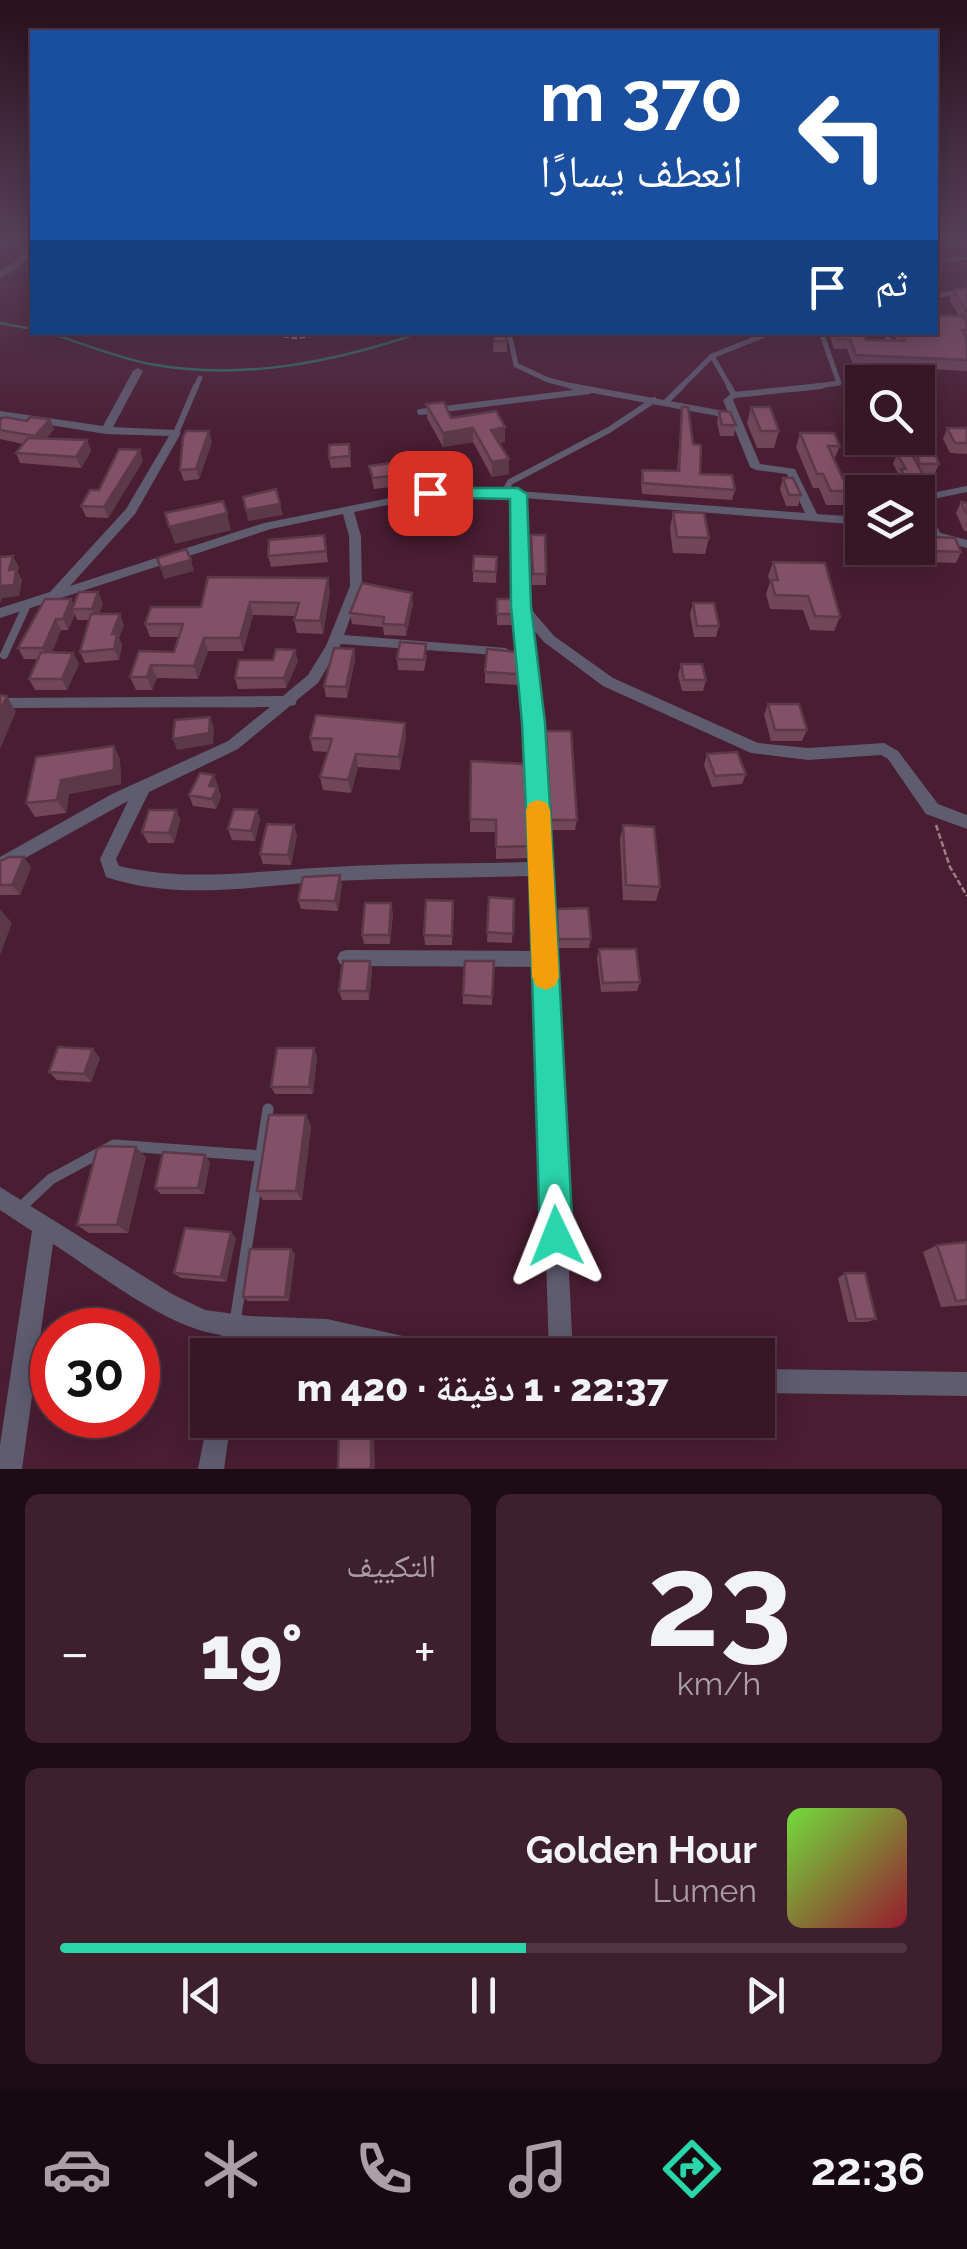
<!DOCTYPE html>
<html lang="ar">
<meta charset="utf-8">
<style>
:root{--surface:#371626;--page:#3e1f2e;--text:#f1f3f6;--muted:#aa9fa7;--line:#513543;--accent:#2ad5ac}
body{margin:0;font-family:Raleway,"Noto Naskh Arabic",sans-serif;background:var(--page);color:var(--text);direction:rtl;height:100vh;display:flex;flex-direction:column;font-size:38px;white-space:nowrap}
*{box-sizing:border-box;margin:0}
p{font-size:32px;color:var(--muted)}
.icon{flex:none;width:55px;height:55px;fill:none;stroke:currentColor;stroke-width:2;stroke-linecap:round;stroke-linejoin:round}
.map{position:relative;height:1469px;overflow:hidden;direction:ltr}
.details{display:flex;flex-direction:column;gap:25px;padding:25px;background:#1e0c15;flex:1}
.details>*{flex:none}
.guide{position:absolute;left:30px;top:30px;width:908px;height:305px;border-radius:0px;box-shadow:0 5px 25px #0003,0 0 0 2px var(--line);direction:rtl;background:#1a4fa0;color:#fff;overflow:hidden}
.controls{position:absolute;left:845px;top:365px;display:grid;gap:20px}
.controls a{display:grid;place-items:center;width:90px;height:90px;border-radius:0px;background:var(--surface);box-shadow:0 5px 25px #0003,0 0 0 2px var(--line);font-size:50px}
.speed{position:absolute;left:30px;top:1308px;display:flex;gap:20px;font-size:50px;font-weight:700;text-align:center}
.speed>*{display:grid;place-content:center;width:130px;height:130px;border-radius:50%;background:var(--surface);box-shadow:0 5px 25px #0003,0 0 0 2px var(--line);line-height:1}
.speed .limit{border:15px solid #d22;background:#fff;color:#111}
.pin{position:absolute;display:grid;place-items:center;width:85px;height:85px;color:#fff;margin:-42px;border-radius:20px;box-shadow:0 5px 15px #0006}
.me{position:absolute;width:110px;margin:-55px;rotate:358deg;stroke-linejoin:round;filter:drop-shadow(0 0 8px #0008)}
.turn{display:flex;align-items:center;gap:35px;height:210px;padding:0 30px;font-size:45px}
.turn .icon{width:130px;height:130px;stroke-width:2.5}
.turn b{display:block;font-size:70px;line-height:85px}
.then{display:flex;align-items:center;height:95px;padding:0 30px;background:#0003;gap:20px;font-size:38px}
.big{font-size:75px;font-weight:800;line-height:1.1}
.details .card{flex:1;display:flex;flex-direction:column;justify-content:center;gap:15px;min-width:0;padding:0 35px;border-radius:15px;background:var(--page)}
.details .dial{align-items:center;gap:0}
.dial b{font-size:130px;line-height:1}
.song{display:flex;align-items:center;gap:30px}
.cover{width:120px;height:120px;border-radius:15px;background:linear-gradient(135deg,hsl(100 70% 55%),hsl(350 70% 35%))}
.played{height:10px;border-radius:5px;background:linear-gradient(90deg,var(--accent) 55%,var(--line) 55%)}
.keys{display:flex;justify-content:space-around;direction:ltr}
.heat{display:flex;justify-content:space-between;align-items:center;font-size:55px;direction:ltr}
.details .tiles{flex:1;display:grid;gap:25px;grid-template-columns:1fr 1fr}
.card:last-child{grid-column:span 2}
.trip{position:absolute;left:190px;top:1338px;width:585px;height:100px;border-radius:0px;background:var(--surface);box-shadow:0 5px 25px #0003,0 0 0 2px var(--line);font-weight:800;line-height:100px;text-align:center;direction:rtl}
.menu{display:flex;height:160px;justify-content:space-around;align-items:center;background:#16090f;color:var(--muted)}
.menu .icon{width:70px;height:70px}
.menu .on{color:var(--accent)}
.menu b{font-size:45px;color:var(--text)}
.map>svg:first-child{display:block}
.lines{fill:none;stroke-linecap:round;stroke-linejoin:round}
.stream{stroke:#29735f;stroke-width:2.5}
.path{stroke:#9e7c8b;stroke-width:2.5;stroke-dasharray:6 2.5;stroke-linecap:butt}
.lane-far3{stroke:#5f5c70;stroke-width:5}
.lane-far2{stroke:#5f5c70;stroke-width:6}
.lane-far1{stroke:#5f5c70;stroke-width:8}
.lane{stroke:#5f5c70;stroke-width:11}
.street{fill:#5f5c70;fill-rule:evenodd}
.wall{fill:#714659}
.shaded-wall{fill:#5c3948}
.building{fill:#835167;stroke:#5c3948;stroke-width:2.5}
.route{fill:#2ad5ac;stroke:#1b8a70;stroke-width:2.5}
.slow{fill:#f59e0b}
</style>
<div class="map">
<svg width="967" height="1469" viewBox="0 0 967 1469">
<rect width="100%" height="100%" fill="#491d32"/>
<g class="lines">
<path class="stream" d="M935 262 967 258
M0 323 32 329
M47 332C81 343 115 357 150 364 242 381 335 362 422 332"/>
<path class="path" d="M249 332 296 338 340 332
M936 825 950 867 967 896"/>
<path class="lane-far3" d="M935 296 967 291
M509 332 516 365 548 380 583 389
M885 332 889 340
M712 356 731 389
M195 389 200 378
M679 389 712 356 772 332
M796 389 839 383 821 332"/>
<path class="lane-far2" d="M571 386 729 415
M729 386 734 395
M728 400 734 395 821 386
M667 401 682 386
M420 412 589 391
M176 433 196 386
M504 493 510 482 609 430 654 400
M918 499 967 489
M918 499 938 535"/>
<path class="lane-far1" d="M4 655 26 607"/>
<path class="lane" d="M20 1208 51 1179 114 1145 261 1156
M235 1322 268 1109"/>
<path class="street" d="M29 244H32C32 261 14 271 0 278V271L15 262Z
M138 368 143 371 113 427 176 430 181 433 135 514 70 586 264 523 430 490H504L805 513 787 474 756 470 750 467 723 400 728 397 733 400 760 464 795 469 817 514 862 517V525L524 498 530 608 554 636 613 678 758 743 808 748 884 743 898 751 938 804 967 815V829L926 814 888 759 881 755 808 760 751 753 603 686 544 642 532 628 550 879 573 1355H549L537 967 346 966 340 964 337 958 340 952 346 950 536 951 533 876C467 878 400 878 334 881 258 885 180 902 106 877L100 859 128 801 0 872V857L112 794 228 741 270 707 0 708V698L283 696 308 675 326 646 350 586 349 536 343 514 271 529 0 618V608L50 592 126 509 169 436 106 434 0 417V411L103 426 133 371ZM430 496 512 497 517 603 514 606 517 610 532 862C466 864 399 863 333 867 261 870 190 883 119 866L116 859 149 792 238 749 290 706 295 705 297 700 318 683 341 644 511 656 513 653 506 648 344 635 362 586 361 536 354 512Z
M918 527 967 540V548L918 535Z
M0 1187 172 1294 205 1310 249 1316 327 1319 434 1343 442 1347 446 1355H382L327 1343 243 1339 241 1355H217L221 1335C165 1327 100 1274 53 1244L22 1469H0V1445L32 1231 0 1210Z
M758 1369 967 1372V1396L758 1393Z
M208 1418V1420H231L224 1469H198Z"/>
</g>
<path class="wall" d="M967 288V371L853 365 847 349H834L829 332H863L866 340 897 341 892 332H935L941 315 959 316 949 300 953 290Z
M494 332 507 341V352H493Z
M426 404 451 418 505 442 499 443 509 474 492 477 473 442 443 447 427 418Z
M682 407 700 474 735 490 732 500 642 494 641 481 642 470 677 471Z
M751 407 779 431 774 448H757L747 423Z
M719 411 736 425 734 436H720L717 422Z
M50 419 54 429 46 439 87 440 91 451 81 468 20 463 16 453 23 444 0 439V420L27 421Z
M947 428H967V454L950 453 943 439Z
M800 433 840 446 834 460 843 479 863 491 858 505H826L819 488H813L796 447Z
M212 442 199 479 184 481 180 470Z
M349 444 351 467 331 468 329 458Z
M915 451 939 464 934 475H923L926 480 921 491 903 492 897 480 899 475 893 464 897 454 913 457Z
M143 461 108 518 86 517 81 506 99 490Z
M369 466 452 469 453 480 374 489Z
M783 478 801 495 798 506H786L780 489Z
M961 502 967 503V531H964L956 513Z
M673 512 709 538 705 554 673 553 670 529Z
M324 535 328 562 271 567 268 556Z
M531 535 546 574V585H532Z
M930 537 961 552 956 563 931 562 925 548Z
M497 557 496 583 473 582V571Z
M773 562 840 617 834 631 810 630 803 610 770 609 766 594 770 582 768 576Z
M330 591 323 634 297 633 294 620 295 616 253 615 243 651H208L198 679 157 678 152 690H136L130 677 174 652 179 637H150L145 624 201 607Z
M497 599 515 614 514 625H497Z
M103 603 99 614 124 625 119 638 122 645 119 660 85 663 80 652 89 620H77L75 614 68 630H61L52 652 73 653 79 664 67 690H35L29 679 38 659H24L18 648 74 605Z
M693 603 719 626 716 637H694L690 614Z
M413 604 406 636 384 635 383 627 352 624 350 613Z
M354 649 355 660 347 698 326 697 324 686Z
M427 655 424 671 398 670 397 659Z
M298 661 286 688 238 689 235 678Z
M681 664 706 680 703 691H682L678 675Z
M485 672 517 674V685L485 683Z
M768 704 807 730 802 741H771L764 715Z
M546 731 577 820 575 830H550L545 742Z
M406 737 400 770 358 767 351 793 323 790 320 777 328 752 313 751 310 738Z
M114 746 120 760 121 784 69 794 66 813 35 817 26 803Z
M707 754 746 774 742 784 712 787 704 765Z
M471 761 529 846 528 858 496 859V832H470Z
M214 775 221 797 216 809 193 806 189 795Z
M176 810 180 820 174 843H148L142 832Z
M257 810 260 820 255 841 232 840 228 829Z
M623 825 660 887 656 901 623 900 620 840Z
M297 835 291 865 263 864 260 854Z
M0 861 31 867 20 895H0Z
M342 884 338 911 301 909 298 900Z
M489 897 514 899 512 943 487 942Z
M557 909 591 939 589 948H557L556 918Z
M453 910 452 945H425L424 935Z
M393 913 390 944H364L362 935Z
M599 949 640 982 637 991 601 992 597 958Z
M370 961 372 970 369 1000H342L339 991Z
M494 961 492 1005 463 1004V995Z
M317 1056 313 1094H275L271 1087Z
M100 1058 91 1082 57 1080 49 1072Z
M306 1115 311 1126 302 1200H263L257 1191Z
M146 1157 128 1233H89L77 1225Z
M210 1162 204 1194H161L155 1188Z
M236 1238 226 1282 181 1278 174 1273Z
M967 1242V1305L941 1307 923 1252 937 1245Z
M291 1249 295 1254 289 1301H248L243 1297Z
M845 1273 876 1319 867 1322H848L838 1278Z"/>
<path class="shaded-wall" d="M50 419 54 429 39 446 35 436Z
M505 427V442L491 444V430Z
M473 428V442L443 447V433Z
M209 431 212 442 199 479 196 469Z
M87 440 91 451 81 468 76 457Z
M140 450 143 461 108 518 104 507Z
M509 459V474L492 477V462Z
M280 504 283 515 248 521 246 510Z
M227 513 231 530 175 544 169 527Z
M13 556 19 567 18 572 22 580 19 596 2 598 0 604V586L9 570Z
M191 560 194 571 164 579 161 568Z
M328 578 330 591 323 634 320 621Z
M98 592 103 603 96 620 92 609Z
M412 593 413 604 406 636 405 625Z
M71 599 76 609H72L75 614 68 630 63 619Z
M250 602 253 615 243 651 240 638Z
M120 614 124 625 119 638 122 645 119 660 114 649 112 634Z
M56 619 61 630 49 659 43 648Z
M204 638 208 651 198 679 194 666Z
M354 649 355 660 347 698 346 687Z
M295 650 298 661 286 688 284 678Z
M73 653 79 664 67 690 62 679Z
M151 665 157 678 152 690 147 677Z
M7 696 16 712 0 749V710Z
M210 717 214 728 213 744 177 750 173 739Z
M405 723 406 737 400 770 399 757Z
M114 746 120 760 121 784 69 794 66 813 57 800 61 780Z
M356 754 358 767 351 793 348 780Z
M214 775 218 786 213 796 209 786Z
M217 787 221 797 216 809 212 799Z
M176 810 180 820 174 843 169 833Z
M257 810 260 820 255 841 251 831Z
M294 825 297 835 291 865 288 855Z
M24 857 31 867 20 895 12 885Z
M340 875 342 884 338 911 335 901Z
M391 903 393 913 390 944 389 935Z
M0 909 12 923 0 955Z
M370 961 372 970 369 1000 367 991Z
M314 1048 317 1056 313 1094 309 1087Z
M93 1049 100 1058 91 1082 84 1074Z
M306 1115 311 1126 302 1200 296 1191Z
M136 1147 146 1157 128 1233 117 1225Z
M205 1155 210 1162 204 1194 198 1188Z
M231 1232 236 1238 226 1282 221 1277Z
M291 1249 295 1254 289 1301 285 1297Z
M371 1420H374L375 1469H371Z"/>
<path class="building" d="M967 288V312L953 290Z
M935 304 941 315 963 316 967 323V330H962L967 339V360L856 355 850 339H837L834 332H863L866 340 905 341 901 332H935Z
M494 332H505L507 341H494Z
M444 402 451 418 496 411 505 427 491 430 509 459 492 462 473 428 443 433 426 404Z
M682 407H688L693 444 701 445 700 474 732 475 735 490 643 483 642 470 679 471Z
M751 407H770L779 431H761Z
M719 411 730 412 736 425H722Z
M4 417 27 421 30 417 50 419 35 436 0 430V420Z
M947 428H967V443H955Z
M186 431H209L196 469 180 470 183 437Z
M800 433H834L840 446H828L843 479H858L863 491H831L823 474H817Z
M28 438 87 440 76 457 16 453Z
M349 444 350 456 329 458V445Z
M119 449 140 450 104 507 81 506 90 490H99Z
M915 451 934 452 939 464H920Z
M911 453 926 480 908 482 901 469H906L897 454Z
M450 455 452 469 373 478 369 466Z
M783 478H793L801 495H789Z
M276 489 280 504 246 510 243 497Z
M223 501 227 513 169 527 165 513Z
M961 502 967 503V515Z
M673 512 704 513 709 538 677 537Z
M324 535 326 551 268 556 269 540Z
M531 535H545L546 574H533Z
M930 537 955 538 961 552 936 551Z
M186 549 191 560 161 568 157 558Z
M13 556 9 570 16 569 14 585 0 586V557Z
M474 556 497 557 496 572 473 571Z
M773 562 825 563 840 617 815 616 808 596 775 595 771 580H778Z
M208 577 328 578 320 621 294 620 299 603 250 602 240 638H204L194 666 151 665 147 677H130L139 651 174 652 183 624H145L151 607H201Z
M362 583 412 593 405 625 383 624 384 617 350 613Z
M79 592H98L92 609H72Z
M45 599H71L63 619H56L43 648H18Z
M497 599H513L515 614H497Z
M693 603H714L719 626H697Z
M91 614H120L112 634H117L114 649 80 652Z
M400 642 426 644 424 660 397 659Z
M334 648 354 649 346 687 324 686Z
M276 649 295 650 284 678H235L239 660H273Z
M487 649 517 652V674L485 672Z
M41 652 73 653 62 679H29Z
M681 664H702L706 680H684Z
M0 695 7 696 0 710Z
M768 704H799L807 730H775Z
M316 715 405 723 399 757 356 754 348 780 320 777 332 739 310 738Z
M210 717 209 733 173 739 175 720Z
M546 731H571L577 820H551Z
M114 746V770L61 780 57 800 26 803 36 757Z
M737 752 746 774 715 776 707 754Z
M471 761 524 764 529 846 496 847V820L470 819Z
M200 773 214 775 209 786 217 787 212 799 189 795Z
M234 809 257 810 251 831 228 829Z
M149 810H176L169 833 142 832Z
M267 824 294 825 288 855 260 854Z
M623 825 654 827 660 887 626 885Z
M9 857H24L12 885H0V861Z
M340 875 335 901 298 900 303 877Z
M489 897 514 899 513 934 487 932Z
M426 900 453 901 452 936 424 935Z
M365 903H391L389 935H362Z
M588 908 591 939H558L557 909Z
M599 949H636L640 982 603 983Z
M343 961H370L367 991H339Z
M465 961H494L492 997 463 995Z
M58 1047 93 1049 84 1074 49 1072Z
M277 1048H314L309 1087H271Z
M269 1115H306L296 1191H257Z
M103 1146 136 1147 117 1225H77L97 1149Z
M163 1152 205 1155 198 1188H155Z
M185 1228 231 1232 221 1277 174 1273Z
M967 1242V1300L956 1301 937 1245Z
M250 1249H291L285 1297H243Z
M845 1273H865L876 1319H856Z
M339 1420H371V1469H338Z"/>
<linearGradient id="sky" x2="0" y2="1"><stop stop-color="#28101c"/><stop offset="0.54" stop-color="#59405a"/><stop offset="1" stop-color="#59405a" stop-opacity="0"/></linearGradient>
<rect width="967" height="445" fill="url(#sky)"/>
<path class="route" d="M430 488H518L527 494 531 606 545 723 554 876 573 1236 568 1248 556 1253 544 1248 540 1236 529 876 522 723 511 606 510 499 424 497V490Z"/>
<path class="slow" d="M538 800 547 803 550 810 559 977 555 986 546 990 536 986 532 977 526 810 529 803Z"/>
</svg>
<div class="controls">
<a><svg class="icon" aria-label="search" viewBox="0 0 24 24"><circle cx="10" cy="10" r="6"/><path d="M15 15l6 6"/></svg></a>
<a><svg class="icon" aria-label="layers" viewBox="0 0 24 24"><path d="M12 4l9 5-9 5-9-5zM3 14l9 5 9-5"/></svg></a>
</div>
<div class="speed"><div class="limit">30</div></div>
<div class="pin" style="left:430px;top:493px;background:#d93025"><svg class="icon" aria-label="arrive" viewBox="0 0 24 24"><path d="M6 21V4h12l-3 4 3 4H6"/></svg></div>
<svg class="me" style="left:556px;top:1236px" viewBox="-20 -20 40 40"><path d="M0-17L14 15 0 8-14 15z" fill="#2ad5ac" stroke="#fff" stroke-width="4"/></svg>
<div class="trip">22:37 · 1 دقيقة · 420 m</div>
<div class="guide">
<div class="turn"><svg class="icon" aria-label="left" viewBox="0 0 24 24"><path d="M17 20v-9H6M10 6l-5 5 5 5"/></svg><div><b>370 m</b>انعطف يسارًا</div></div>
<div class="then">ثم<svg class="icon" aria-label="arrive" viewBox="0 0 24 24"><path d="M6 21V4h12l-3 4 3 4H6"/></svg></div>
</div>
</div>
<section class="details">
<div class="tiles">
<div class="card dial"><b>23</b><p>km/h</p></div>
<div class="card"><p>التكييف</p>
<div class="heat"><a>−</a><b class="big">19°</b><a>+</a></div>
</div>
<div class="card">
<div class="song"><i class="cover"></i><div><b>Golden Hour</b><p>Lumen</p></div></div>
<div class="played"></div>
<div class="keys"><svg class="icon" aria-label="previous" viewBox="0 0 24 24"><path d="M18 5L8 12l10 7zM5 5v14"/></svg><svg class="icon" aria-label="pause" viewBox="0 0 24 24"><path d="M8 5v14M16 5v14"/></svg><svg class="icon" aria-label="next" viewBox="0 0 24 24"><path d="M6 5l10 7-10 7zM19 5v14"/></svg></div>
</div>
</div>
</section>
<nav class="menu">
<b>22:36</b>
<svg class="icon on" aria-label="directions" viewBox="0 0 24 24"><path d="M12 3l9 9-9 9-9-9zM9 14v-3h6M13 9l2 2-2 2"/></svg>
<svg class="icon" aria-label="music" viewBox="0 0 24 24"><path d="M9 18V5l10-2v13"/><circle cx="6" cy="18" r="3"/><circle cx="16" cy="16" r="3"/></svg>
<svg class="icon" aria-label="phone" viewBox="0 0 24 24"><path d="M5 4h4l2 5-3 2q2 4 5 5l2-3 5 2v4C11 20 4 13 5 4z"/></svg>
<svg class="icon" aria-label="climate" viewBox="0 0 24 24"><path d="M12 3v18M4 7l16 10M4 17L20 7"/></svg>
<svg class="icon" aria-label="car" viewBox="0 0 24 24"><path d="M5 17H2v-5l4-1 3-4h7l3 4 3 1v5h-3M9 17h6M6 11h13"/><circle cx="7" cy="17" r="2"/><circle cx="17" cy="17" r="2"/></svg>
</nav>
